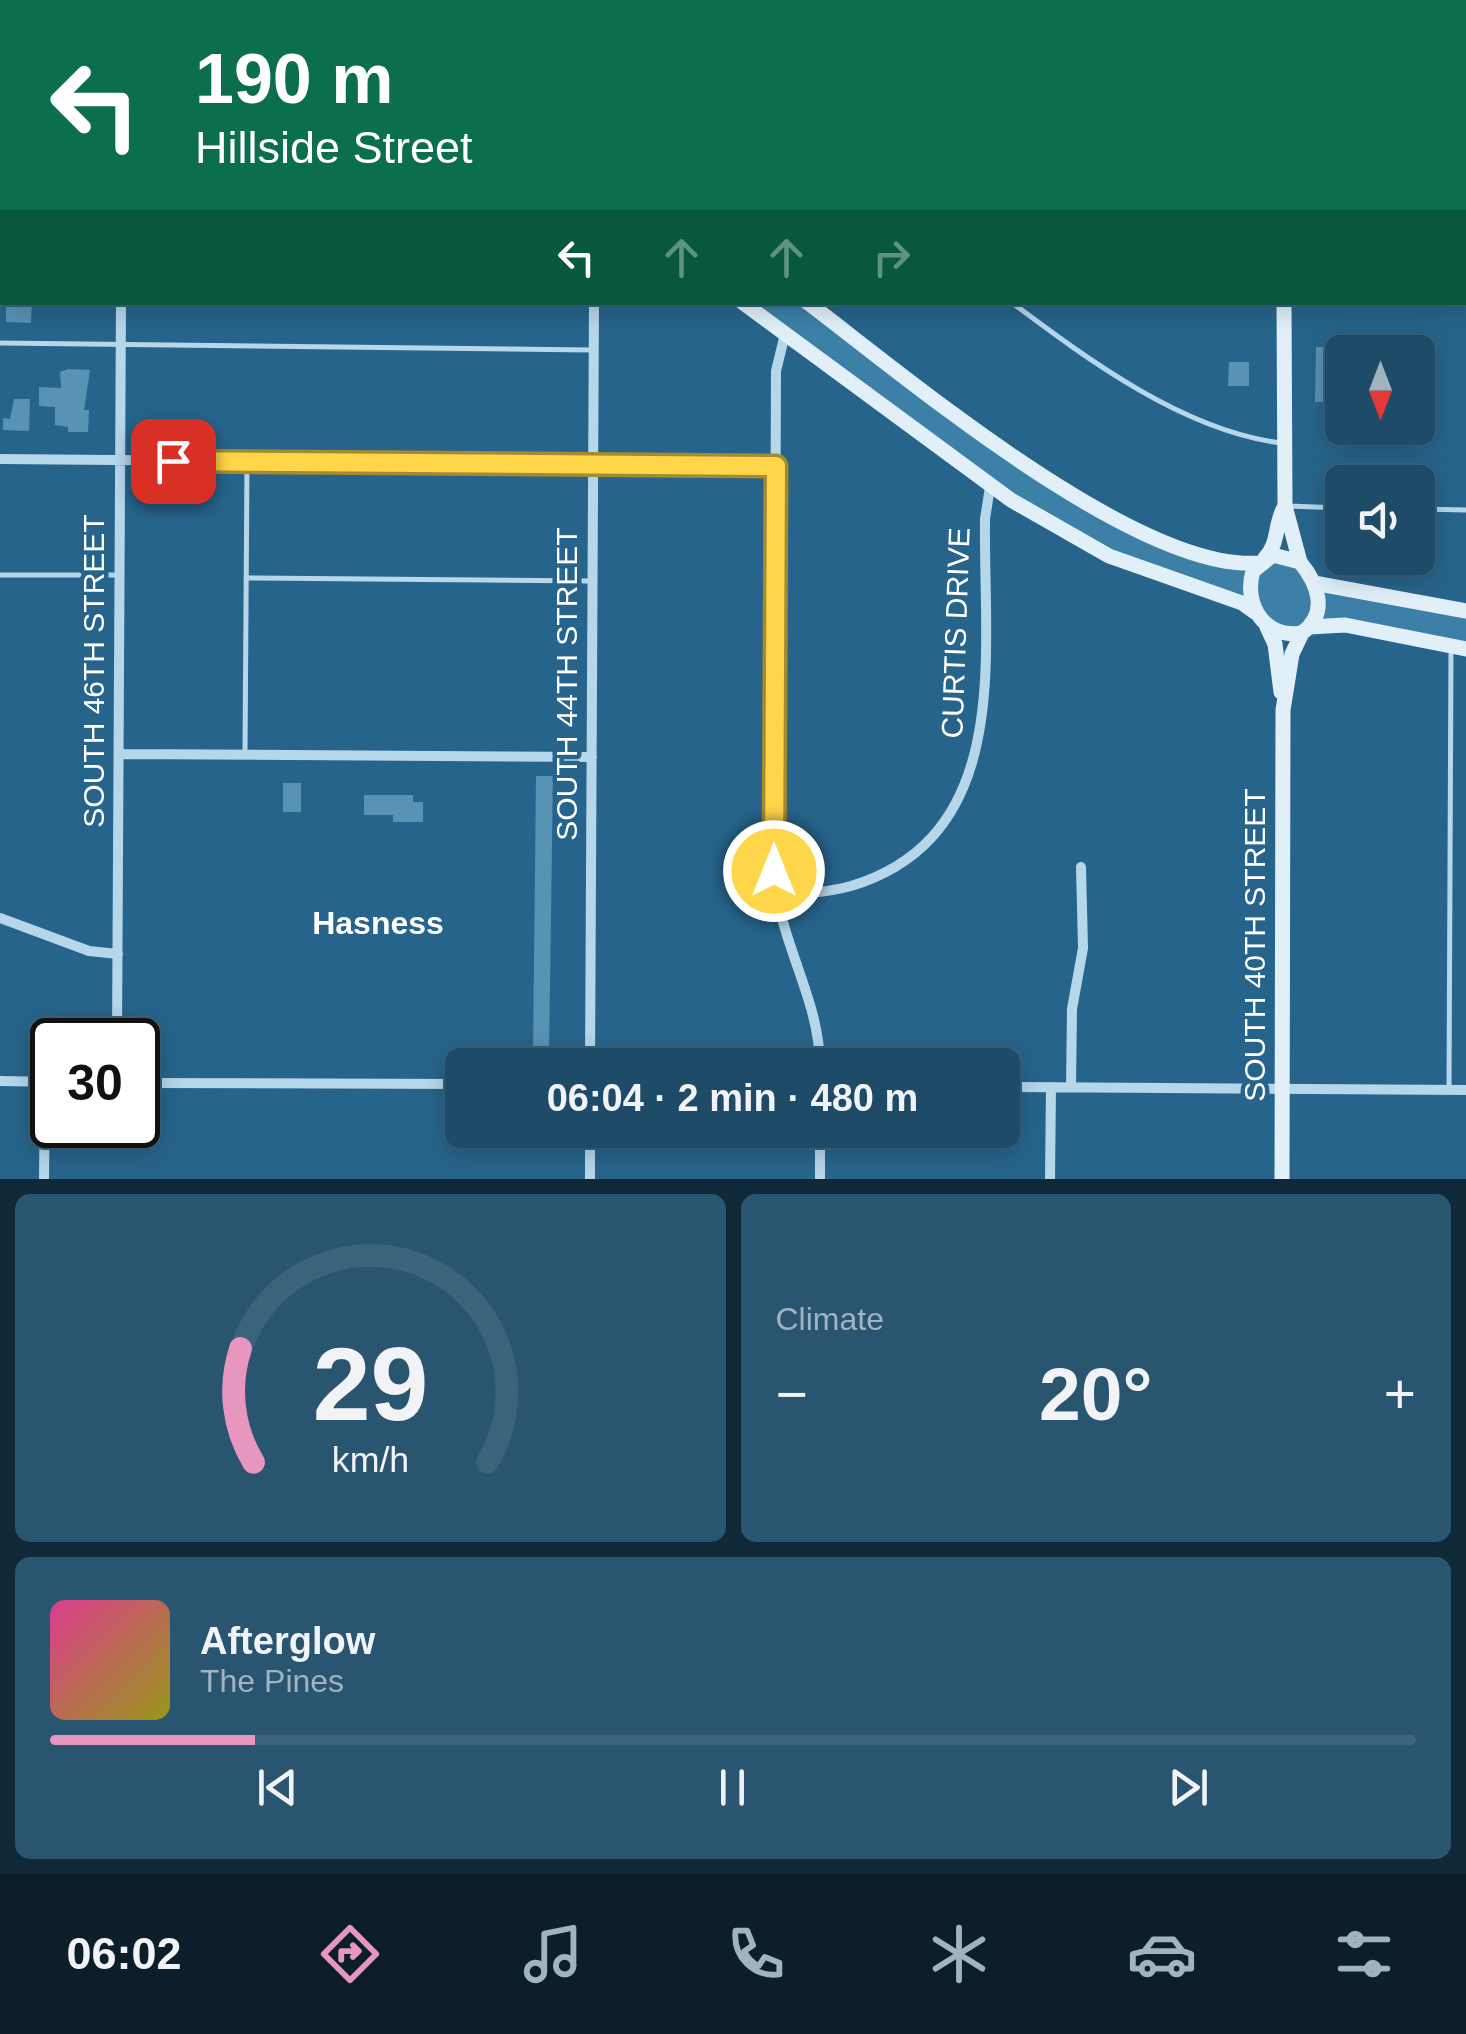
<!DOCTYPE html>
<meta charset="utf-8">
<style>
:root{--surface:#1d4b68;--page:#2a5571;--text:#f1f3f6;--muted:#a0b3c0;--line:#3b637c;--accent:#e797bd}
body{margin:0;font-family:Arial,sans-serif;background:var(--page);color:var(--text);height:100vh;display:flex;flex-direction:column;font-size:38px;white-space:nowrap}
*{box-sizing:border-box;margin:0}
p{font-size:32px;color:var(--muted)}
.icon{flex:none;width:55px;height:55px;fill:none;stroke:currentColor;stroke-width:2;stroke-linecap:round;stroke-linejoin:round}
.map{position:relative;height:1179px;overflow:hidden}
.drawer{display:flex;flex-direction:column;gap:15px;padding:15px;background:#102939;flex:1}
.drawer>*{flex:none}
.hud{position:absolute;left:0px;top:0px;width:1468px;height:305px;box-shadow:0 5px 25px #0003,0 0 0 2px var(--line);background:#0b6e4f;color:#fff;overflow:hidden}
.needle{width:65px;rotate:180deg}
.fabs{position:absolute;left:1325px;top:335px;display:grid;gap:20px}
.fabs a{display:grid;place-items:center;width:110px;height:110px;border-radius:15px;background:var(--surface);box-shadow:0 5px 25px #0003,0 0 0 2px var(--line);font-size:50px}
.speed{position:absolute;left:30px;top:1018px;display:flex;gap:20px;font-size:50px;font-weight:700;text-align:center}
.speed>*{display:grid;place-content:center;width:130px;height:130px;border-radius:50%;background:var(--surface);box-shadow:0 5px 25px #0003,0 0 0 2px var(--line);line-height:1}
.speed .limit{border:5px solid #111;border-radius:15px;background:#fff;color:#111}
.pin{position:absolute;display:grid;place-items:center;width:85px;height:85px;color:#fff;margin:-42px;border-radius:20px;box-shadow:0 5px 15px #0006}
.me{position:absolute;width:110px;margin:-55px;rotate:0deg;stroke-linejoin:round;filter:drop-shadow(0 0 8px #0008)}
.turn{display:flex;align-items:center;gap:35px;height:210px;padding:0 30px;font-size:45px}
.turn .icon{width:130px;height:130px;stroke-width:2.5}
.turn b{display:block;font-size:70px;line-height:85px}
.lanes{display:flex;align-items:center;height:95px;padding:0 30px;background:#0003;justify-content:center;gap:50px;direction:ltr}
.lanes .off{opacity:.35}
.big{font-size:75px;font-weight:700;line-height:1.1}
.drawer .tile{flex:1;display:flex;flex-direction:column;justify-content:center;gap:15px;min-width:0;padding:0 35px;border-radius:15px;background:var(--page)}
.drawer .dial{align-items:center;gap:0}
.dial svg{height:260px;overflow:visible;fill:none;stroke:var(--line);stroke-width:7;stroke-linecap:round;text-anchor:middle}
.dial text{fill:var(--text);stroke:none}
.song{display:flex;align-items:center;gap:30px}
.cover{width:120px;height:120px;border-radius:15px;background:linear-gradient(135deg,hsl(330 70% 55%),hsl(60 70% 35%))}
.played{height:10px;border-radius:5px;background:linear-gradient(90deg,var(--accent) 15%,var(--line) 15%)}
.keys{display:flex;justify-content:space-around;direction:ltr}
.heat{display:flex;justify-content:space-between;align-items:center;font-size:55px;direction:ltr}
.drawer .tiles{flex:1;display:grid;gap:15px;grid-template-columns:1fr 1fr}
.tile:last-child{grid-column:span 2}
.trip{position:absolute;left:445px;top:1048px;width:575px;height:100px;border-radius:15px;background:var(--surface);box-shadow:0 5px 25px #0003,0 0 0 2px var(--line);font-weight:700;line-height:100px;text-align:center}
.menu{display:flex;height:160px;justify-content:space-around;align-items:center;background:#0c1e2a;color:var(--muted)}
.menu .icon{width:70px;height:70px}
.menu .on{color:var(--accent)}
.menu b{font-size:45px;color:var(--text)}
.map>svg:first-child{display:block}
.green{fill:#3c7fa7}
.lines{fill:none;stroke-linecap:round;stroke-linejoin:round}
.stream{stroke:#aad3ea;stroke-width:4}
.building{fill:#5892b5}
.path{stroke:#b6d6ea;stroke-width:2.5;stroke-dasharray:5 8;stroke-linecap:butt}
.lane{stroke:#b6d6ea;stroke-width:5}
.street{stroke:#b6d6ea;stroke-width:10}
.secondary{stroke:#e0eff8;stroke-width:15}
.route-casing{stroke:#a68a30;stroke-width:25}
.route{stroke:#ffd54a;stroke-width:18}
.labels{text-anchor:middle;stroke-width:9;stroke-linejoin:round;paint-order:stroke}
.street-label{font-size:30px;fill:#fff;stroke:#27648b}
.neighbourhood-label{font-size:32px;font-weight:bold;fill:#fff;stroke:#27648b}
</style>
<div class="map">
<svg width="1466" height="1179" viewBox="0 0 1466 1179">
<rect width="100%" height="100%" fill="#27648b"/>
<path class="green" d="M742 303H807L1083 502 1228 564 1280 555 1314 583 1466 611V649L1345 625 1291 635 1256 612 1057 527Z"/>
<g class="lines">
<path class="stream" d="M283 0 284 2
M360 2 366 0"/>
</g>
<path class="building" d="M6 302H32L31 323 6 322Z
M1316 347H1342V402H1315Z
M1229 362H1249V386H1228Z
M68 369 90 370 84 410H89L88 432H68V427L55 425V407L39 406V387L61 388 60 372Z
M14 399H30L29 431 3 430V418L10 419Z
M536 776H553L549 1055H533Z
M283 783H301V812H283Z
M364 795H413V802H423V822H393V815H364Z"/>
<g class="lines">
<path class="path" d="M418 2V0
M565 2V0"/>
<path class="lane" d="M0 109H2
M1011 302C1087 359 1184 431 1281 443
M0 343 591 350
M1288 506 1342 508
M1418 509 1466 510
M0 575H117
M246 578 593 581
M245 755 247 463
M1449 1090 1451 648"/>
<path class="street" d="M124 2V0
M595 2V0
M785 334 776 371 774 871C778 941 819 996 820 1065
M0 459 776 466
M119 754 592 757
M775 897C800 894 826 893 851 886 1015 836 983 653 985 519L990 487
M0 918 89 951 118 954
M117 1040 121 302
M590 1065 594 302
M0 1081 52 1082
M138 1083 462 1084
M1002 1087 1466 1090
M1071 1087 1072 1009 1083 948 1081 867
M44 1179 45 1082
M590 1179V1130
M820 1179V1130
M1050 1179 1051 1087"/>
<path class="secondary" d="M1289 2V0
M0 225H2
M1465 240H1466
M742 302 1011 500 1109 556 1242 603 1256 613
M807 302C905 376 1138 573 1259 563
M1284 302 1285 506 1300 562
M1273 555 1300 562C1318 584 1329 613 1302 633 1265 639 1243 605 1253 571Z
M1265 558C1280 542 1274 523 1285 506
M1314 583 1466 611
M1267 627 1275 644 1281 692
M1310 627 1345 625 1466 649
M1282 1179 1283 710 1292 654 1302 633"/>
</g>
<g class="lines">
<defs>
<path id="route" d="M173 461 776 466 774 871"/>
</defs>
<use href="#route" class="route-casing"/>
<use href="#route" class="route"/>
</g>
<g class="labels">
<g class="street-label">
<text transform="translate(956 633) rotate(-88)" y="10">CURTIS DRIVE</text>
<text transform="translate(94 671) rotate(-90)" y="10">SOUTH 46TH STREET</text>
<text transform="translate(567 684) rotate(-90)" y="10">SOUTH 44TH STREET</text>
<text transform="translate(1255 945) rotate(-90)" y="10">SOUTH 40TH STREET</text>
</g>
<g class="neighbourhood-label">
<text x="378" y="934">Hasness</text>
</g>
</g>
</svg>
<div class="fabs">
<a><svg class="needle" viewBox="-14 -14 28 28"><path d="M0-13l5 13h-10z" fill="#e53935"/><path d="M0 13l5-13h-10z" fill="#a0b3c0"/></svg></a>
<a><svg class="icon" aria-label="sound" viewBox="0 0 24 24"><path d="M4 9h4l5-4v14l-5-4H4zM17 9q2 3 0 6"/></svg></a>
</div>
<div class="speed"><div class="limit">30</div></div>
<div class="pin" style="left:173px;top:461px;background:#d93025"><svg class="icon" aria-label="arrive" viewBox="0 0 24 24"><path d="M6 21V4h12l-3 4 3 4H6"/></svg></div>
<svg class="me" style="left:774px;top:871px" viewBox="-20 -20 40 40"><circle r="17" fill="#ffd54a" stroke="#fff" stroke-width="3"/><path d="M0-11L8 9 0 5-8 9z" fill="#fff"/></svg>
<div class="trip">06:04 · 2 min · 480 m</div>
<div class="hud">
<div class="turn"><svg class="icon" aria-label="left" viewBox="0 0 24 24"><path d="M17 20v-9H6M10 6l-5 5 5 5"/></svg><div><b>190 m</b>Hillside Street</div></div>
<div class="lanes"><svg class="icon" aria-label="left" viewBox="0 0 24 24"><path d="M17 20v-9H6M10 6l-5 5 5 5"/></svg><svg class="icon off" aria-label="ahead" viewBox="0 0 24 24"><path d="M12 20V5M6 11l6-6 6 6"/></svg><svg class="icon off" aria-label="ahead" viewBox="0 0 24 24"><path d="M12 20V5M6 11l6-6 6 6"/></svg><svg class="icon off" aria-label="right" viewBox="0 0 24 24"><path d="M7 20v-9h11M14 6l5 5-5 5"/></svg></div>
</div>
</div>
<section class="drawer">
<div class="tiles">
<div class="tile dial"><svg viewBox="0 0 100 80">
<path d="M14 69A42 42 0 1 1 86 69"/>
<path d="M14 69A42 42 0 0 1 10 34" stroke="#e797bd"/>
<text x="50" y="56" font-size="32" font-weight="700">29</text>
<text x="50" y="72" font-size="11">km/h</text>
</svg></div>
<div class="tile"><p>Climate</p>
<div class="heat"><a>−</a><b class="big">20°</b><a>+</a></div>
</div>
<div class="tile">
<div class="song"><i class="cover"></i><div><b>Afterglow</b><p>The Pines</p></div></div>
<div class="played"></div>
<div class="keys"><svg class="icon" aria-label="previous" viewBox="0 0 24 24"><path d="M18 5L8 12l10 7zM5 5v14"/></svg><svg class="icon" aria-label="pause" viewBox="0 0 24 24"><path d="M8 5v14M16 5v14"/></svg><svg class="icon" aria-label="next" viewBox="0 0 24 24"><path d="M6 5l10 7-10 7zM19 5v14"/></svg></div>
</div>
</div>
</section>
<nav class="menu">
<b>06:02</b>
<svg class="icon on" aria-label="directions" viewBox="0 0 24 24"><path d="M12 3l9 9-9 9-9-9zM9 14v-3h6M13 9l2 2-2 2"/></svg>
<svg class="icon" aria-label="music" viewBox="0 0 24 24"><path d="M9 18V5l10-2v13"/><circle cx="6" cy="18" r="3"/><circle cx="16" cy="16" r="3"/></svg>
<svg class="icon" aria-label="phone" viewBox="0 0 24 24"><path d="M5 4h4l2 5-3 2q2 4 5 5l2-3 5 2v4C11 20 4 13 5 4z"/></svg>
<svg class="icon" aria-label="climate" viewBox="0 0 24 24"><path d="M12 3v18M4 7l16 10M4 17L20 7"/></svg>
<svg class="icon" aria-label="car" viewBox="0 0 24 24"><path d="M5 17H2v-5l4-1 3-4h7l3 4 3 1v5h-3M9 17h6M6 11h13"/><circle cx="7" cy="17" r="2"/><circle cx="17" cy="17" r="2"/></svg>
<svg class="icon" aria-label="filters" viewBox="0 0 24 24"><path d="M4 7h16M4 17h16"/><circle cx="9" cy="7" r="2"/><circle cx="15" cy="17" r="2"/></svg>
</nav>
